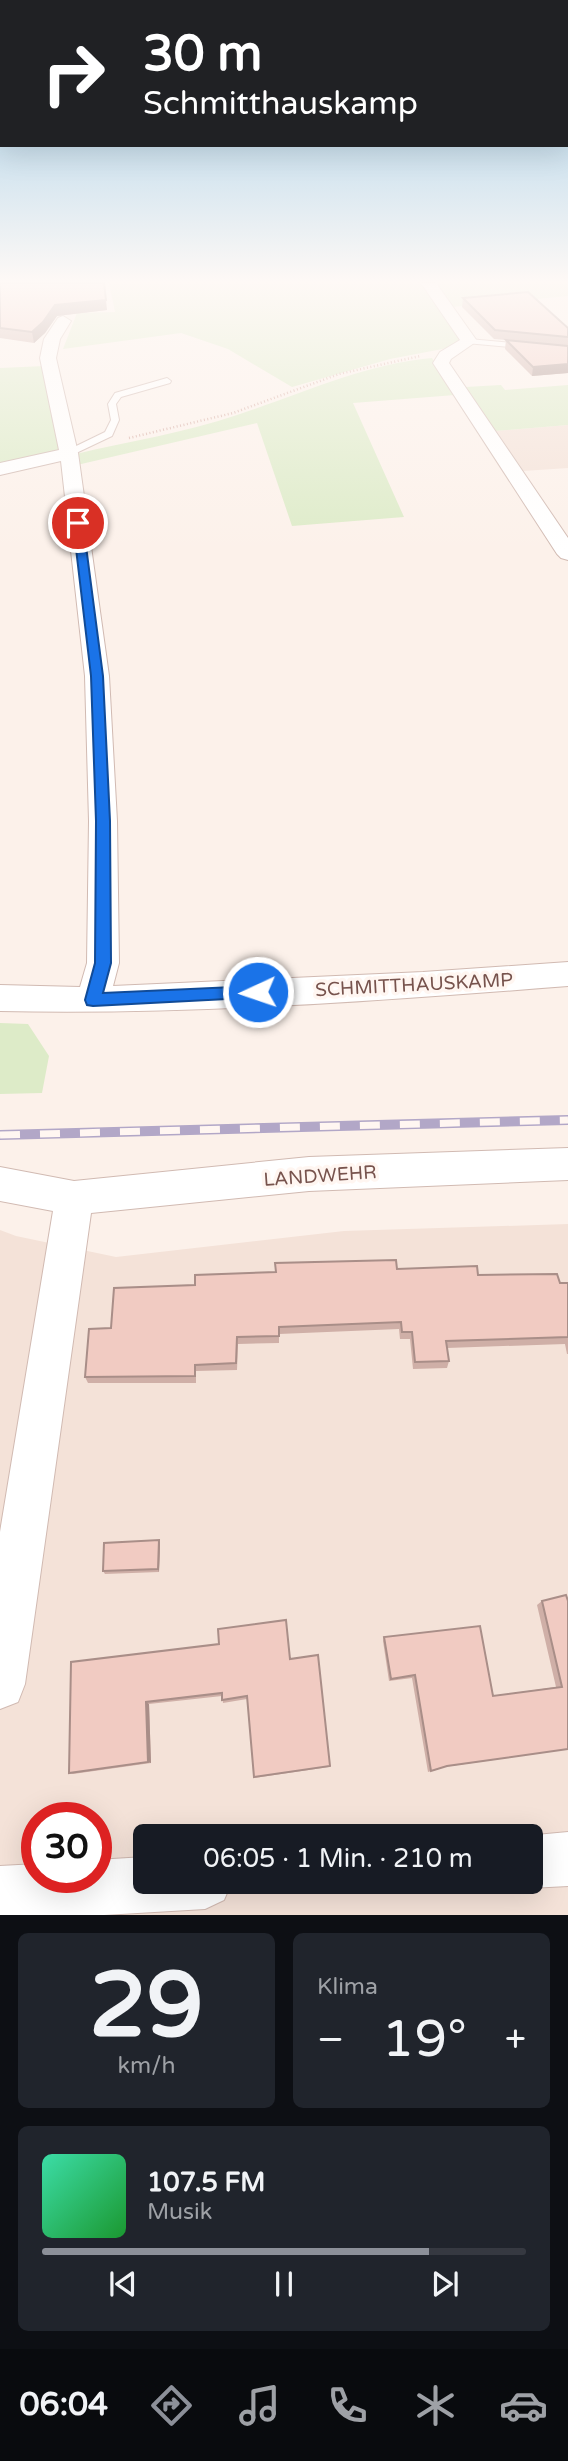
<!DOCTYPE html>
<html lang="de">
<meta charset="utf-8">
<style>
:root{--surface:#171b24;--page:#20242c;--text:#f1f3f6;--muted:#9ea1a6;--line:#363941;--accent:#8c9099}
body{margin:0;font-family:"Varela Round",sans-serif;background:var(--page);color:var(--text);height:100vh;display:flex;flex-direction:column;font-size:26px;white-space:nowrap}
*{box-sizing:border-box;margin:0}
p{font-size:23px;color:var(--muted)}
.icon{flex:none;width:38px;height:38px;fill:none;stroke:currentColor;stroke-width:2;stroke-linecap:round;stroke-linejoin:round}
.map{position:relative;height:1915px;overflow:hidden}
.sheet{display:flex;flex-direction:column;gap:18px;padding:18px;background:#0d0f14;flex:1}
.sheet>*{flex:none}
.hud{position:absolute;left:0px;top:0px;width:569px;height:147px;box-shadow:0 7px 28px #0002;background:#202124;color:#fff;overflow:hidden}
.speed{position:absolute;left:21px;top:1802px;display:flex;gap:14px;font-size:35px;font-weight:700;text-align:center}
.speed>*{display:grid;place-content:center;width:91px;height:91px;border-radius:50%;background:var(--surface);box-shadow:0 7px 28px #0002;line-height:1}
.speed .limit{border:10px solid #d22;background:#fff;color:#111}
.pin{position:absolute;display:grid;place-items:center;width:60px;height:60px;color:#fff;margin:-30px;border:4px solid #fff;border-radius:50%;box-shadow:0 2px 7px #0007}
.me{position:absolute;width:77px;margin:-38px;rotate:267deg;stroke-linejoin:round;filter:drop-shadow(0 0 5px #0008)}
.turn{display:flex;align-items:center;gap:24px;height:147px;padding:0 28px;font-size:32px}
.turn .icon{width:91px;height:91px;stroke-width:2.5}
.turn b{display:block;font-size:49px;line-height:60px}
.big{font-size:52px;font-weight:600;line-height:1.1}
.sheet .tile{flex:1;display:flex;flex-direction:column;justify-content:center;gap:10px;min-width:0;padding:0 24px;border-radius:10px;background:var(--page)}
.sheet .dial{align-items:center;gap:0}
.dial b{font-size:91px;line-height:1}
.song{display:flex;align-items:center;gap:21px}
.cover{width:84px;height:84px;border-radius:10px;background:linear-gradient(135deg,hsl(160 70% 55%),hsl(130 70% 35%))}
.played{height:7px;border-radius:4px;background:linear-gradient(90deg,var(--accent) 80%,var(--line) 80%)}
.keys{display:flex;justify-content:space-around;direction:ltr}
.heat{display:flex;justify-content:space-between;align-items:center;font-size:38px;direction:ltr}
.sheet .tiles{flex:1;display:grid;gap:18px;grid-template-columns:1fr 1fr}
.tile:last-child{grid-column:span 2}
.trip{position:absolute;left:133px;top:1824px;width:410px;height:70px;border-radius:10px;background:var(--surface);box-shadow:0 7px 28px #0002;font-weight:600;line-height:70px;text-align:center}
.menu{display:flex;height:112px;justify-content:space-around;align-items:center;background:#090b0e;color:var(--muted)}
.menu .icon{width:49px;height:49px}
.menu .active{color:var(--accent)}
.menu b{font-size:32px;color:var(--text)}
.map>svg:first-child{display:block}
.residential{fill:#f4e2d8;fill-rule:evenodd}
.green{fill:#ddebc8}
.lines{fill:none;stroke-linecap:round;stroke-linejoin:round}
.service-casing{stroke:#d1bab2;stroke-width:2}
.minor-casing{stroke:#d1bab2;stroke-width:2}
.path{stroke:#d7aea4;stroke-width:2.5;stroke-dasharray:1 2.5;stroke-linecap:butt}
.service{fill:#fff;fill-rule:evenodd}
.minor{fill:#fff;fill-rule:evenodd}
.rail-casing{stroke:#b2a7c7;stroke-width:10}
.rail{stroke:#fff6f1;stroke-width:7;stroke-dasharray:20;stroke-linecap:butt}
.wall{fill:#cfafa7}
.shaded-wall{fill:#a98e88}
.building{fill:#f1cbc2;stroke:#a98e88;stroke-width:2}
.route{fill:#1a73e8;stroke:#114b97;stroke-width:2}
.labels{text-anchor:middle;stroke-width:7;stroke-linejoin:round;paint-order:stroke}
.street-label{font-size:19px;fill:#77534d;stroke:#fff6f1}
</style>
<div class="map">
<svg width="568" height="1915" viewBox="0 0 568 1915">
<rect width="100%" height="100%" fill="#fcf1ea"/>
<path class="residential" d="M568 425V468L523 471 495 431Z
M568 1224V1915H0V1230L16 1236 116 1257 344 1231ZM37 1818H96V1878H37ZM145 1836H530V1881H145Z"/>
<path class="green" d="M109 283H422L462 342 458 346 390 359 292 387 228 349 181 333 63 349 77 313 115 312Z
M434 283H568V296L451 307Z
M432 358 455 395 353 403 404 517 292 526 257 423 77 465 76 454C129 441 185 433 237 415 301 394 364 364 432 358Z
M45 366 59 450 0 464V368Z
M501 385 505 390 568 385V425L495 431 465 387Z
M0 1023 28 1024 49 1056 42 1093 0 1094Z"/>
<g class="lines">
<defs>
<path id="service" d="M469 339 568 348V352L466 343Z
M167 378 171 381 170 383 121 397 116 404 119 420 112 436 72 455H66V451L105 432 111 420 108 404 115 393Z"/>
<path id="minor" d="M421 283H436L477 341 451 359 449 363 568 538V560L561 558 557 554 433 363 440 352 460 340Z
M63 316 71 321 60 339 56 358 78 453 109 676 117 821 119 963 113 986 423 972 568 962V986C379 1001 189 1015 0 1011V985L80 987 87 963 89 821 85 676 61 461 0 475V463L59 450 40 358 44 339 58 318Z
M568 1148V1180L309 1191 91 1213 25 1684 18 1702 0 1709V1532L53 1211 0 1201V1167L74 1181 309 1157Z
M568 1832V1886L530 1888 513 1881H530V1836H525Z
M145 1857V1881H232L224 1900 205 1909 104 1915H0V1866L37 1864V1878H96V1860Z"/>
</defs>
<use href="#service" class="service-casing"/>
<use href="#minor" class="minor-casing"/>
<path class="path" d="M129 438 233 413 339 374 420 356"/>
<use href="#service" class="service"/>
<use href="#minor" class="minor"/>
<defs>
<path id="rail" d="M0 1135 568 1120"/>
</defs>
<use href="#rail" class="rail-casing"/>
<use href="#rail" class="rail"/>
</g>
<path class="wall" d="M0 283H1L107 310 57 316 45 333 34 343 0 338Z
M463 298 568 328V373L532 376 505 349 506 340 531 342 494 339 462 307Z
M397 1269 560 1283H568V1354H567L565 1344 447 1348 449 1361 447 1368 413 1369 410 1339H400L399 1329 279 1334V1343L238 1344 237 1370 196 1371V1383H88L85 1377 111 1328 195 1285 275 1273Z
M159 1540 160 1543 159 1572 105 1574 103 1571Z
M542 1601H568V1749L444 1767 428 1772 412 1678 389 1681 383 1641 384 1637 493 1696 556 1687 537 1605Z
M290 1659 330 1766 329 1767 254 1778 247 1699 223 1703 222 1696 149 1704 151 1763 73 1774 69 1773 71 1662Z"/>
<path class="shaded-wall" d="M106 300 107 310 57 316 45 333 34 343 32 332 55 305Z
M568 364V373L532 376 533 367Z
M159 1540 160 1543 159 1572 158 1569Z
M146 1702 149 1704 151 1763 148 1762Z"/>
<path class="building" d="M0 283H104L106 300 55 305 43 322 32 332 0 328Z
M528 292 568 328V337L495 330 463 298Z
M506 340 568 346V364L533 367Z
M396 1260 397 1269 477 1266 478 1275 557 1274 560 1283H568V1337L446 1341 449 1361 415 1362 412 1332H402L401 1322 279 1327V1336L237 1337 236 1363 195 1365V1376L85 1377 89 1329 111 1328 114 1288 195 1285V1275L276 1272 275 1263Z
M159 1540 158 1569 103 1571 104 1543Z
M566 1595 568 1601V1749L447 1766 431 1771 415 1675 391 1679 384 1637 480 1626 493 1696 562 1687 542 1601Z
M286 1620 290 1659 318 1655 330 1766 254 1777 247 1696 222 1700V1693L146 1702 148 1762 69 1773 71 1662 219 1644 218 1629Z"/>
<linearGradient id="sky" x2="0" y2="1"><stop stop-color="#97c8e6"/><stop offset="0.51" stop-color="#fef9f6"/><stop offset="1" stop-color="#fef9f6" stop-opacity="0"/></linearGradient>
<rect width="568" height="552" fill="url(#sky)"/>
<path class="route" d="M78 520 83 523 103 676 110 821 111 963 103 993 258 986 264 988 266 992 264 997 93 1006 87 1005 85 1000 95 963 96 821 91 676 73 523Z"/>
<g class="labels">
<g class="street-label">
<text transform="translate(414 984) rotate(-3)" y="7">SCHMITTHAUSKAMP</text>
<text transform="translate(320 1175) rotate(-4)" y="7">LANDWEHR</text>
</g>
</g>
</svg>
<div class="speed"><div class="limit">30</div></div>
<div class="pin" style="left:78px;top:523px;background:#d93025"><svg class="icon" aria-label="arrive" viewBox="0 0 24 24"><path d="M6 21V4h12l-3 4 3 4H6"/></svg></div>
<svg class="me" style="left:258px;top:992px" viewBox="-20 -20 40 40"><circle r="17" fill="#1a73e8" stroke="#fff" stroke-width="3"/><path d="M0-11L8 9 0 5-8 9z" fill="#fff"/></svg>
<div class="trip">06:05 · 1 Min. · 210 m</div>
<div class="hud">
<div class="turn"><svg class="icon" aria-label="right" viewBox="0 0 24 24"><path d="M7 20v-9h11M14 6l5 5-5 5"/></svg><div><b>30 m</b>Schmitthauskamp</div></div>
</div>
</div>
<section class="sheet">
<div class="tiles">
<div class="tile dial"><b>29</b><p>km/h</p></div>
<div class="tile"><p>Klima</p>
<div class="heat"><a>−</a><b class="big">19°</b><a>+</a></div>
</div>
<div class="tile">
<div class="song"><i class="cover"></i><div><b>107.5 FM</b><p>Musik</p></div></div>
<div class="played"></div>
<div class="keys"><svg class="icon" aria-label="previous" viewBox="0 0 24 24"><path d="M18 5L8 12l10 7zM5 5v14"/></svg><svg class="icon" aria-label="pause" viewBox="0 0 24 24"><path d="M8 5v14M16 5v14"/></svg><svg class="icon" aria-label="next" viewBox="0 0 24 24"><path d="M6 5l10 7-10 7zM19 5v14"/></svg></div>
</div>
</div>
</section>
<nav class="menu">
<b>06:04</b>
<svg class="icon active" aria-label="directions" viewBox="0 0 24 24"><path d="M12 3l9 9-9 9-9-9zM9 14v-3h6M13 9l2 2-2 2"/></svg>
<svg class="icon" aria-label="music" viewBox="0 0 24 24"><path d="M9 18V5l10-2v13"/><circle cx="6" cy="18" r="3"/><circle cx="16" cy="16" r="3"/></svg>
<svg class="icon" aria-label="phone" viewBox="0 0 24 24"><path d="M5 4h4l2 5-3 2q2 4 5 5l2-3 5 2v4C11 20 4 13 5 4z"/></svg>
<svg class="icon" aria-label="climate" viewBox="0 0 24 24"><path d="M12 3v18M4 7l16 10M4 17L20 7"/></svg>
<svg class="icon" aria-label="car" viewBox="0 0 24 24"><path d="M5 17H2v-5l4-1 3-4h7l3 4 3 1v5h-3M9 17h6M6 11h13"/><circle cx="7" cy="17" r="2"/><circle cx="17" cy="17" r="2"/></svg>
</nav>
